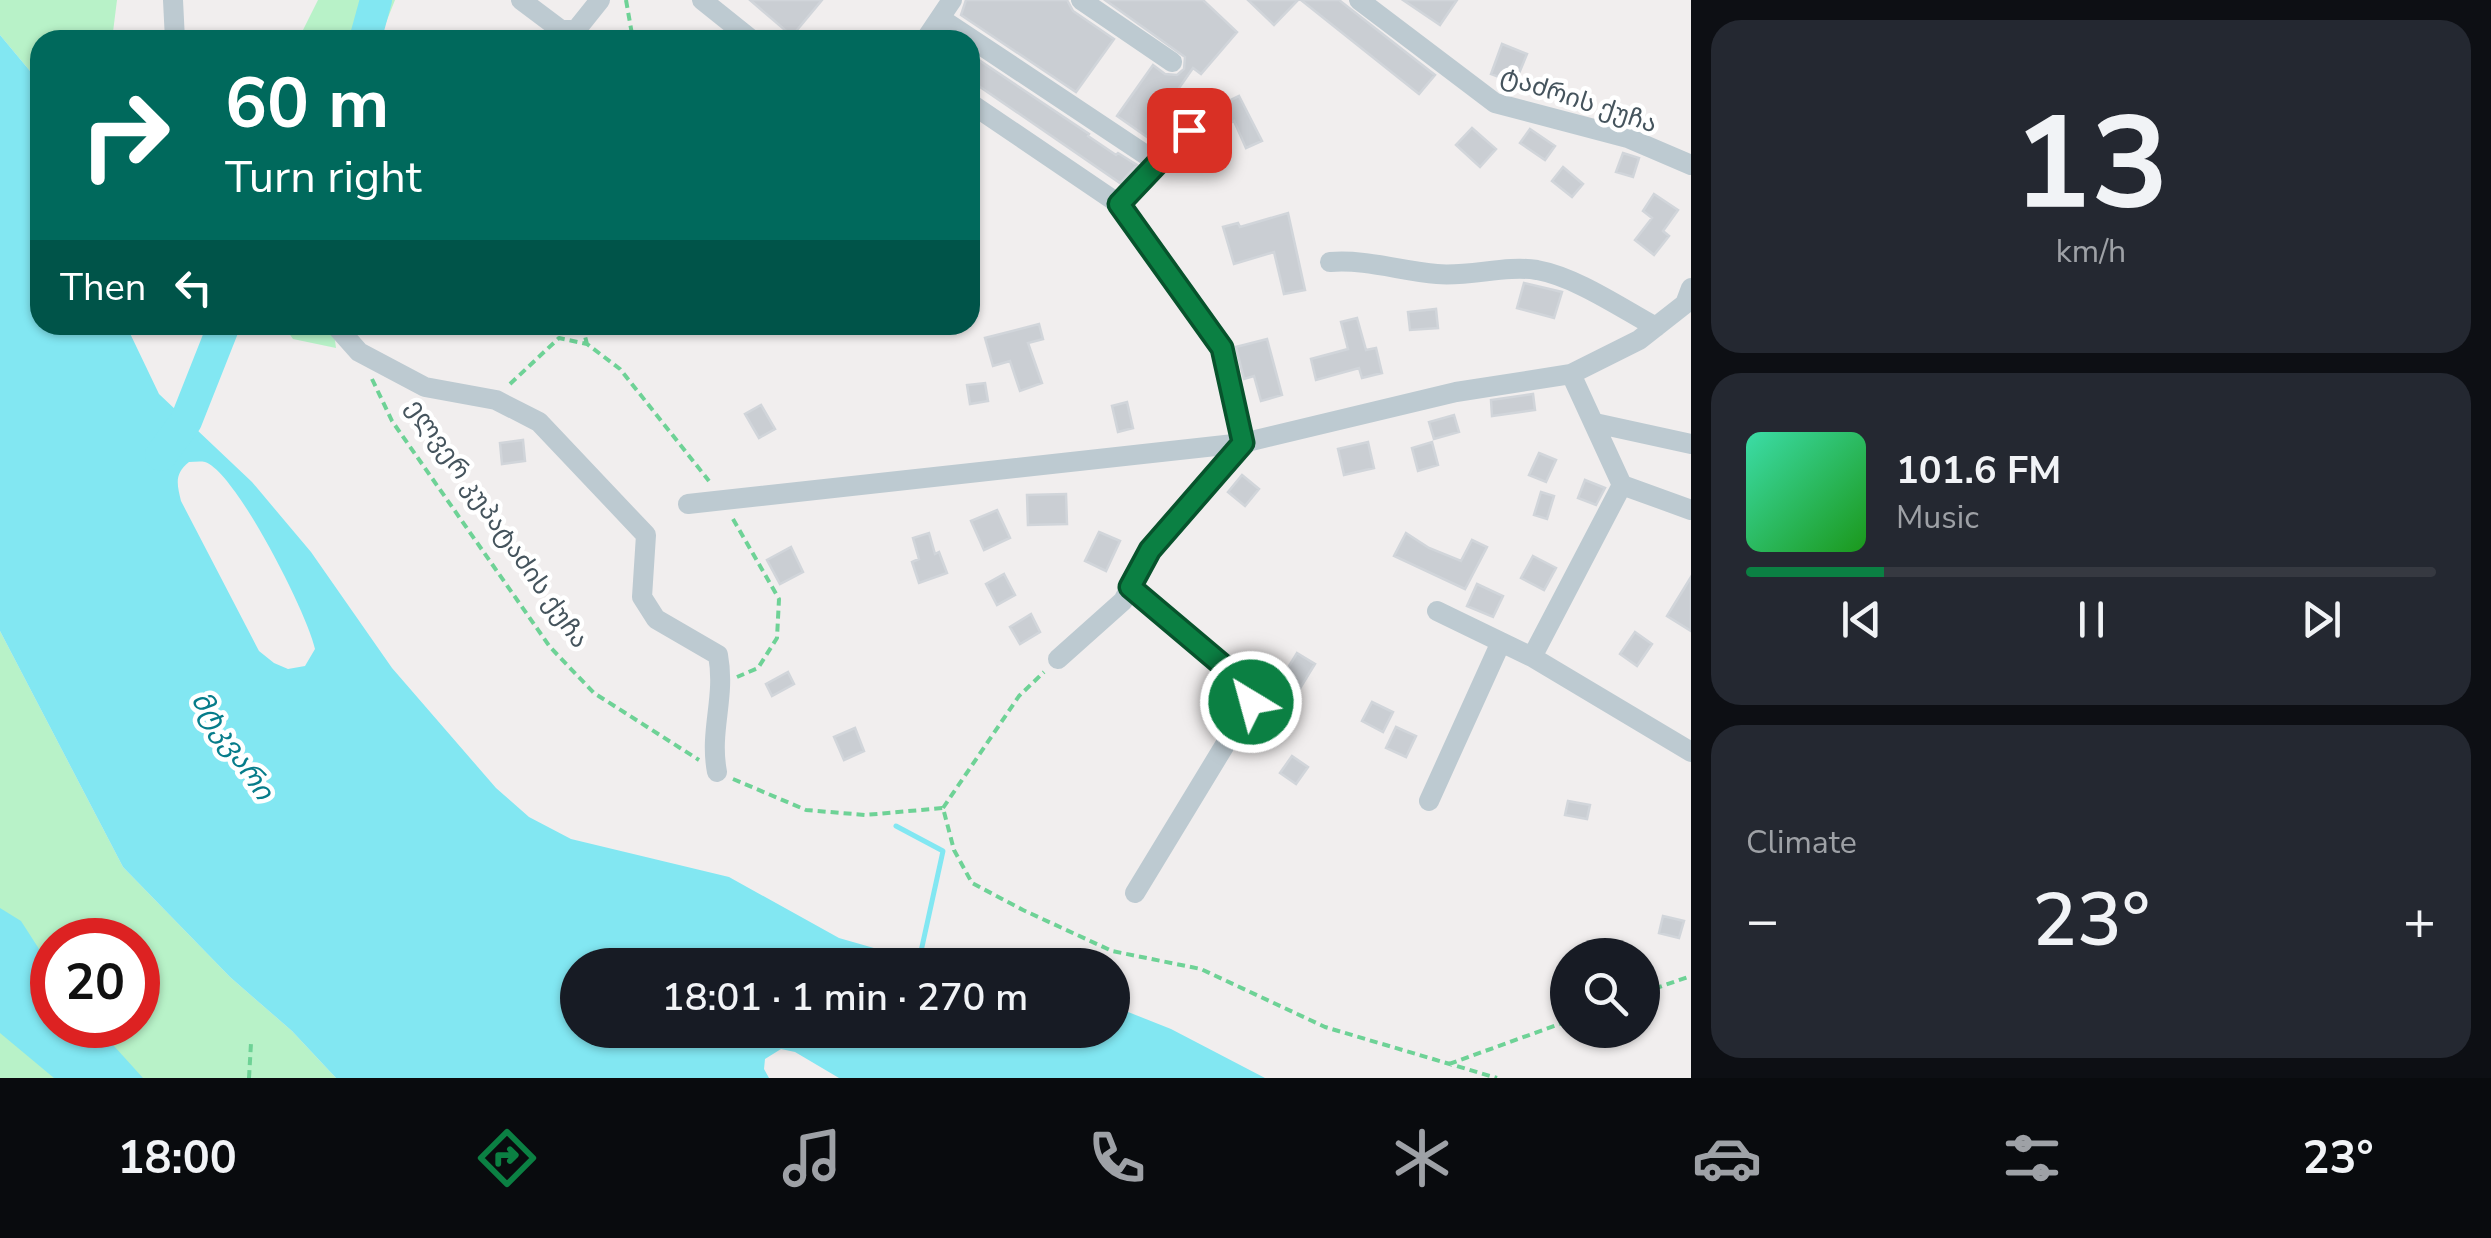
<!DOCTYPE html>
<meta charset="utf-8">
<style>
:root{--surface:#171b24;--page:#242831;--text:#f1f3f6;--muted:#9ea1a6;--line:#363941;--accent:#0b8043}
body{margin:0;font-family:"Nunito Sans","Noto Sans Georgian",sans-serif;background:var(--page);color:var(--text);height:100vh;display:flex;flex-direction:column;font-size:38px;white-space:nowrap}
*{box-sizing:border-box;margin:0}
p{font-size:32px;color:var(--muted)}
.icon{flex:none;width:55px;height:55px;fill:none;stroke:currentColor;stroke-width:2;stroke-linecap:round;stroke-linejoin:round}
.map{position:relative;flex:1;overflow:hidden}
.panel{display:flex;flex-direction:column;gap:20px;padding:20px;background:#0d0f14;width:800px}
.panel>*{flex:none}
.banner{position:absolute;left:30px;top:30px;width:950px;height:305px;border-radius:30px;box-shadow:0 2px 8px #0004;background:#00695c;color:#fff;overflow:hidden}
.fabs{position:absolute;left:1550px;top:938px;display:grid;gap:20px}
.fabs a{display:grid;place-items:center;width:110px;height:110px;border-radius:50%;background:var(--surface);box-shadow:0 2px 8px #0004;font-size:50px}
.speed{position:absolute;left:30px;top:918px;display:flex;gap:20px;font-size:50px;font-weight:700;text-align:center}
.speed>*{display:grid;place-content:center;width:130px;height:130px;border-radius:50%;background:var(--surface);box-shadow:0 2px 8px #0004;line-height:1}
.speed .limit{border:15px solid #d22;background:#fff;color:#111}
.pin{position:absolute;display:grid;place-items:center;width:85px;height:85px;color:#fff;margin:-42px;border-radius:20px;box-shadow:0 5px 15px #0006}
.me{position:absolute;width:110px;margin:-55px;rotate:323deg;stroke-linejoin:round;filter:drop-shadow(0 0 8px #0008)}
.turn{display:flex;align-items:center;gap:35px;height:210px;padding:0 30px;font-size:45px}
.turn .icon{width:130px;height:130px;stroke-width:2.5}
.turn b{display:block;font-size:70px;line-height:85px}
.then{display:flex;align-items:center;height:95px;padding:0 30px;background:#0003;gap:20px;font-size:38px}
.big{font-size:75px;font-weight:600;line-height:1.1}
.panel .widget{flex:1;display:flex;flex-direction:column;justify-content:center;gap:15px;min-width:0;padding:0 35px;border-radius:30px;background:var(--page)}
.panel .dial{align-items:center;gap:0}
.dial b{font-size:130px;line-height:1}
.song{display:flex;align-items:center;gap:30px}
.cover{width:120px;height:120px;border-radius:15px;background:linear-gradient(135deg,hsl(160 70% 55%),hsl(120 70% 35%))}
.played{height:10px;border-radius:5px;background:linear-gradient(90deg,var(--accent) 20%,var(--line) 20%)}
.keys{display:flex;justify-content:space-around;direction:ltr}
.heat{display:flex;justify-content:space-between;align-items:center;font-size:55px;direction:ltr}
.trip{position:absolute;left:560px;top:948px;width:570px;height:100px;border-radius:50px;background:var(--surface);box-shadow:0 2px 8px #0004;font-weight:600;line-height:100px;text-align:center}
.dock{display:flex;height:160px;justify-content:space-around;align-items:center;background:#090b0e;color:var(--muted)}
.dock .icon{width:70px;height:70px}
.dock .active{color:var(--accent)}
.dock b{font-size:45px;color:var(--text)}
main{display:flex;flex:1;min-height:0}
.map>svg:first-child{display:block}
.green{fill:#b8f2c8;fill-rule:evenodd}
.water{fill:#82e7f2;fill-rule:evenodd}
.lines{fill:none;stroke-linecap:round;stroke-linejoin:round}
.stream{stroke:#82e7f2;stroke-width:5}
.river{stroke:#82e7f2;stroke-width:32}
.building{fill:#caced3;stroke:#d1d5da;stroke-width:2.5}
.path{stroke:#6ed296;stroke-width:4;stroke-dasharray:8 5;stroke-linecap:butt}
.minor{stroke:#bdcad1;stroke-width:20}
.route-casing{stroke:#07532c;stroke-width:25}
.route{stroke:#0b8043;stroke-width:18}
.labels{text-anchor:middle;stroke-width:9;stroke-linejoin:round;paint-order:stroke}
.street-label{font-size:25px;fill:#45545d;stroke:#fff}
.water-label{font-size:28px;font-style:italic;fill:#067c8a;stroke:#fff}
</style>
<main>
<div class="map">
<svg width="1691" height="1078" viewBox="0 0 1691 1078">
<rect width="100%" height="100%" fill="#f1eeee"/>
<path class="green" d="M0 0H117L112 40H40V83L0 35Z
M318 0H395L379 40H298Z
M283 325H333L336 348 293 339Z
M0 631 123 867 230 977 292 1031 336 1078H0ZM52 940H138V1025H52Z"/>
<path class="water" d="M0 35 40 83V325H126L159 394 252 482 311 552 392 668 496 788 529 817 571 839 729 877 839 938 933 965H578V1030H1112L1113 1006 1171 1029 1265 1078H839L795 1052 781 1049 765 1059 764 1069 769 1078H336L292 1031 230 977 123 867 0 631ZM189 462C194 462 200 461 205 462 236 472 308 615 315 649L305 666 288 669 274 663 259 651 181 501C177 484 174 474 189 462Z
M0 908 21 921 52 969V1025H95L143 1078H54L0 1033Z"/>
<g class="lines">
<path class="stream" d="M896 826 943 851 918 965"/>
<path class="river" d="M365 40 376 0
M161 455 186 421 224 325"/>
</g>
<path class="building" d="M750 0H822L792 36Z
M966 0H1067L1073 11 1114 39 1076 92 961 15Z
M1105 0H1203L1237 32 1201 74 1193 68 1172 98 1190 113 1157 144 1117 116 1153 65 1165 74 1177 75 1184 69 1185 57Z
M1248 0H1298L1274 25Z
M1301 0H1339L1435 75 1419 94Z
M1403 0H1457L1440 25Z
M1502 44 1527 54 1515 83 1491 74Z
M970 54 1089 134 1088 136 1116 155 1118 153 1137 165 1120 183 970 80Z
M1239 96 1262 141 1246 148 1234 121 1225 126 1216 107Z
M1472 128 1496 149 1480 167 1456 145Z
M1530 129 1555 146 1545 160 1520 143Z
M1623 153 1639 158 1633 177 1616 172Z
M1563 167 1583 184 1572 197 1552 181Z
M1654 194 1678 210 1663 231 1669 236 1654 255 1635 240 1652 218 1643 211Z
M1288 213 1305 290 1284 294 1274 252 1234 264 1223 227 1238 223 1240 227Z
M1524 283 1562 292 1554 318 1517 308Z
M1436 309 1438 328 1410 330 1408 312Z
M1357 318 1366 350 1376 348 1382 373 1362 378 1359 368 1316 380 1311 359 1348 349 1341 322Z
M1039 324 1043 339 1028 343 1042 383 1020 391 1010 361 993 366 985 338Z
M1267 339 1282 395 1261 401 1254 376 1244 379 1236 347Z
M985 383 988 401 970 404 967 385Z
M1533 394 1535 410 1492 416 1491 400Z
M1127 402 1133 428 1118 432 1112 406Z
M761 405 775 429 759 438 745 414Z
M1454 415 1459 432 1434 439 1429 422Z
M523 440 525 461 502 464 500 443Z
M1368 442 1374 468 1344 475 1338 449Z
M1432 442 1438 465 1418 471 1412 448Z
M1539 453 1556 460 1546 482 1529 475Z
M1242 475 1259 489 1245 506 1228 492Z
M1585 480 1605 488 1596 505 1578 498Z
M1541 492 1554 496 1547 519 1534 515Z
M1066 494 1067 524 1028 525 1027 495Z
M997 510 1010 538 984 550 971 521Z
M1099 532 1120 541 1106 571 1085 561Z
M929 533 935 554 939 552 947 573 919 583 912 562 919 559 913 538Z
M1406 533 1429 548 1461 561 1472 540 1487 547 1465 589 1394 556Z
M791 547 803 572 780 584 767 560Z
M1533 556 1556 568 1544 590 1521 578Z
M1004 574 1015 595 997 605 986 584Z
M1691 577V631L1667 616Z
M1477 584 1503 596 1493 617 1467 606Z
M1031 614 1040 632 1020 644 1010 627Z
M1635 632 1652 644 1637 666 1620 654Z
M1297 653 1315 664 1299 690 1281 679Z
M788 672 794 684 772 696 766 684Z
M1372 702 1393 712 1383 732 1362 721Z
M1396 727 1416 736 1406 757 1386 748Z
M855 728 864 751 844 760 834 737Z
M1292 756 1308 767 1296 784 1280 773Z
M1568 801 1590 805 1587 819 1565 815Z
M1663 916 1684 921 1679 938 1659 933Z"/>
<g class="lines">
<path class="path" d="M626 0 633 40
M597 35 616 40
M582 325 587 344
M372 379 392 421 550 647 594 693 699 760
M510 384 559 338 587 344 620 369 709 481
M733 519 779 599 777 638 758 668 737 677
M733 779 806 810 865 815 943 808 954 850 972 883 1023 910 1112 951 1201 969 1325 1027 1497 1078
M943 808 1019 696 1044 672
M1642 993 1691 976
M1449 1064 1568 1021
M249 1078 251 1043"/>
<path class="minor" d="M173 0 175 40
M521 0 561 30H576L600 0
M702 0 752 40
M1081 0 1172 62
M1359 0 1495 103 1628 138 1691 165
M940 18 1158 163
M925 40 952 0
M970 103 1119 204 1222 349 1243 443
M1119 204 1189 130
M1330 262C1366 259 1401 271 1437 274 1470 277 1505 265 1537 270 1576 277 1621 308 1656 327
M335 325 359 352 425 387 496 400 539 422 646 535 642 597 656 619 718 655C726 698 709 730 717 772
M1571 374 1622 485 1532 657 1691 752
M1595 423 1691 444
M1622 485 1691 510
M688 504 1243 443 1456 392 1571 374 1639 340 1685 304 1691 288
M1130 587 1252 690 1251 702 1135 893
M1437 611 1532 657
M1058 659 1123 601 1149 551 1243 443
M1429 801 1501 642"/>
</g>
<g class="lines">
<defs>
<path id="route" d="M1189 130 1119 204 1222 348 1243 443 1150 550 1130 587 1252 690 1251 702"/>
</defs>
<use href="#route" class="route-casing"/>
<use href="#route" class="route"/>
</g>
<g class="labels">
<g class="street-label">
<text transform="translate(1579 99) rotate(18)" y="9">ტაძრის ქუჩა</text>
<text transform="translate(498 523) rotate(55)" y="9">ელვერ კუპატაძის ქუჩა</text>
</g>
<g class="water-label">
<text transform="translate(233 745) rotate(56)" y="10">მტკვარი</text>
</g>
</g>
</svg>
<div class="fabs">
<a><svg class="icon" aria-label="search" viewBox="0 0 24 24"><circle cx="10" cy="10" r="6"/><path d="M15 15l6 6"/></svg></a>
</div>
<div class="speed"><div class="limit">20</div></div>
<div class="pin" style="left:1189px;top:130px;background:#d93025"><svg class="icon" aria-label="arrive" viewBox="0 0 24 24"><path d="M6 21V4h12l-3 4 3 4H6"/></svg></div>
<svg class="me" style="left:1251px;top:702px" viewBox="-20 -20 40 40"><circle r="17" fill="#0b8043" stroke="#fff" stroke-width="3"/><path d="M0-11L8 9 0 5-8 9z" fill="#fff"/></svg>
<div class="trip">18:01 · 1 min · 270 m</div>
<div class="banner">
<div class="turn"><svg class="icon" aria-label="right" viewBox="0 0 24 24"><path d="M7 20v-9h11M14 6l5 5-5 5"/></svg><div><b>60 m</b>Turn right</div></div>
<div class="then">Then<svg class="icon" aria-label="left" viewBox="0 0 24 24"><path d="M17 20v-9H6M10 6l-5 5 5 5"/></svg></div>
</div>
</div>
<section class="panel">
<div class="widget dial"><b>13</b><p>km/h</p></div>
<div class="widget">
<div class="song"><i class="cover"></i><div><b>101.6 FM</b><p>Music</p></div></div>
<div class="played"></div>
<div class="keys"><svg class="icon" aria-label="previous" viewBox="0 0 24 24"><path d="M18 5L8 12l10 7zM5 5v14"/></svg><svg class="icon" aria-label="pause" viewBox="0 0 24 24"><path d="M8 5v14M16 5v14"/></svg><svg class="icon" aria-label="next" viewBox="0 0 24 24"><path d="M6 5l10 7-10 7zM19 5v14"/></svg></div>
</div>
<div class="widget"><p>Climate</p>
<div class="heat"><a>−</a><b class="big">23°</b><a>+</a></div>
</div>
</section>
</main>
<nav class="dock">
<b>18:00</b>
<svg class="icon active" aria-label="directions" viewBox="0 0 24 24"><path d="M12 3l9 9-9 9-9-9zM9 14v-3h6M13 9l2 2-2 2"/></svg>
<svg class="icon" aria-label="music" viewBox="0 0 24 24"><path d="M9 18V5l10-2v13"/><circle cx="6" cy="18" r="3"/><circle cx="16" cy="16" r="3"/></svg>
<svg class="icon" aria-label="phone" viewBox="0 0 24 24"><path d="M5 4h4l2 5-3 2q2 4 5 5l2-3 5 2v4C11 20 4 13 5 4z"/></svg>
<svg class="icon" aria-label="climate" viewBox="0 0 24 24"><path d="M12 3v18M4 7l16 10M4 17L20 7"/></svg>
<svg class="icon" aria-label="car" viewBox="0 0 24 24"><path d="M5 17H2v-5l4-1 3-4h7l3 4 3 1v5h-3M9 17h6M6 11h13"/><circle cx="7" cy="17" r="2"/><circle cx="17" cy="17" r="2"/></svg>
<svg class="icon" aria-label="filters" viewBox="0 0 24 24"><path d="M4 7h16M4 17h16"/><circle cx="9" cy="7" r="2"/><circle cx="15" cy="17" r="2"/></svg>
<b>23°</b>
</nav>
